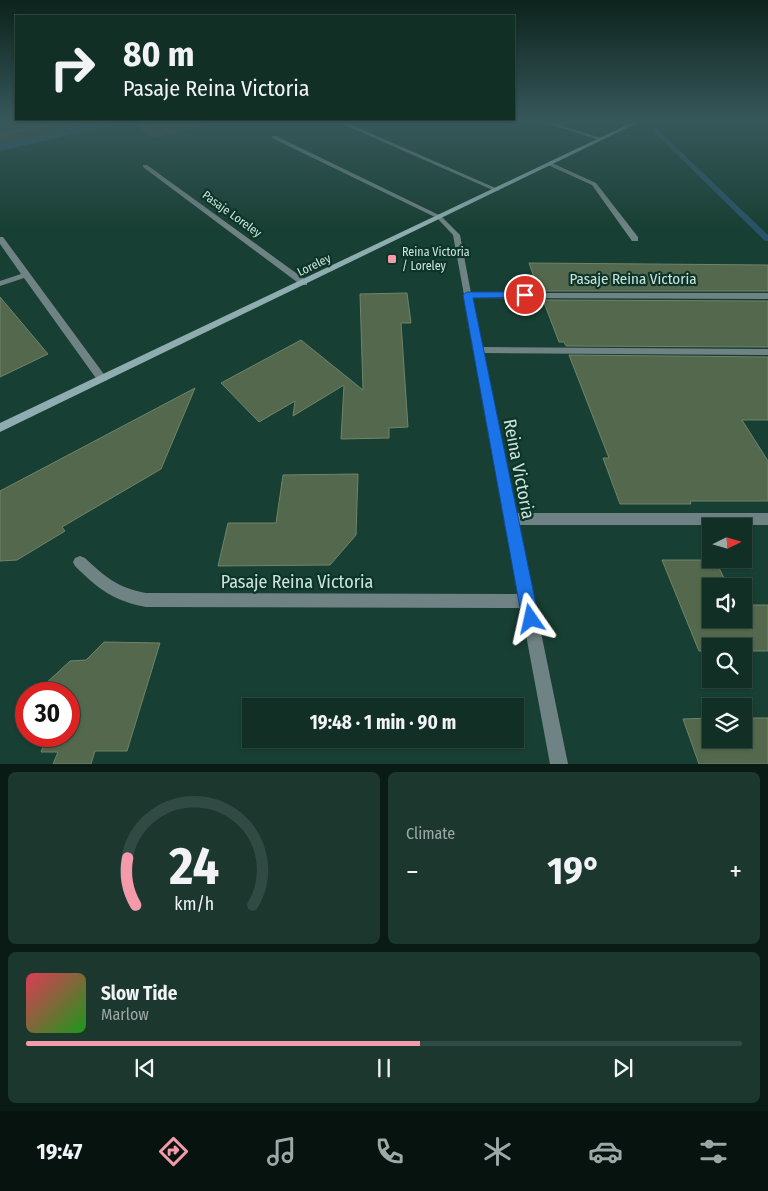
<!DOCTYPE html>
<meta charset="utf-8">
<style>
:root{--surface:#122f26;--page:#1b372e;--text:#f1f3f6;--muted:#9ca9a7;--line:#314a43;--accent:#f39aab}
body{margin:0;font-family:"Fira Sans Condensed",sans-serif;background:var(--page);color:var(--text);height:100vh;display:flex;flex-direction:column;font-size:19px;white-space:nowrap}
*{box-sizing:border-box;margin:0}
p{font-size:16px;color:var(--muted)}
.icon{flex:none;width:28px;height:28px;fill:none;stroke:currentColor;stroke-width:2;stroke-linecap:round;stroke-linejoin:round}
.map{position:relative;height:764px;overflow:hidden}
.panel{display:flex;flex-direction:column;gap:8px;padding:8px;background:#0a1a15;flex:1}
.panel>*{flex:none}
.banner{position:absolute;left:15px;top:15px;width:500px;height:105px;border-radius:0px;box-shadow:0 1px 4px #0004,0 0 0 1px var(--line);background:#122f26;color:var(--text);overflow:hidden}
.needle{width:32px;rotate:85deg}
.fabs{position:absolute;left:702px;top:518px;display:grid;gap:10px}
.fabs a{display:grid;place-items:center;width:50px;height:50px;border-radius:0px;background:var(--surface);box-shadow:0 1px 4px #0004,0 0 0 1px var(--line);font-size:25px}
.speed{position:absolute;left:15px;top:682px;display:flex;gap:10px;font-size:25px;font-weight:700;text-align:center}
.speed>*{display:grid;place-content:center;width:65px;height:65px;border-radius:50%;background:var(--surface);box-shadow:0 1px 4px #0004,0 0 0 1px var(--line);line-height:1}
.speed .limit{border:8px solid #d22;background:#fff;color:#111}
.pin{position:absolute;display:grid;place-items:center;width:42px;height:42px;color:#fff;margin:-21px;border:2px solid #fff;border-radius:50%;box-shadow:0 1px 5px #0007}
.me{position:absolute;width:55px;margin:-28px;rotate:349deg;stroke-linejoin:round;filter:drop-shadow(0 0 4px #0008)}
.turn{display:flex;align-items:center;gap:18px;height:105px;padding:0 25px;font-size:22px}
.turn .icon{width:65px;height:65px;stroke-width:2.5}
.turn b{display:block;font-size:35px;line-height:42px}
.big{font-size:38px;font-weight:700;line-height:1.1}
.panel .tile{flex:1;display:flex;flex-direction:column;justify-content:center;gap:8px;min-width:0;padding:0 18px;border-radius:8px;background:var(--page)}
.panel .dial{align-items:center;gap:0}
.dial svg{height:130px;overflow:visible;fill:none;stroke:var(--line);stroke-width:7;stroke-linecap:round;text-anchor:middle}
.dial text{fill:var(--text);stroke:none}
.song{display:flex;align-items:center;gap:15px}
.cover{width:60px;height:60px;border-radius:8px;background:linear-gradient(135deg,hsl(350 70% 55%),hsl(120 70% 35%))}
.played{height:5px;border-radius:2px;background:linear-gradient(90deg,var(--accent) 55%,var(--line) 55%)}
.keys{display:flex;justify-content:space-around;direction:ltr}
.heat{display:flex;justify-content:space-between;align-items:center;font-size:28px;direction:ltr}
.panel .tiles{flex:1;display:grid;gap:8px;grid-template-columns:1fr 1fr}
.tile:last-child{grid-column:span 2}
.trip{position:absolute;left:242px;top:698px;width:282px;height:50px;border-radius:0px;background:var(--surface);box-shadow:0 1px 4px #0004,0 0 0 1px var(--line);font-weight:700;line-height:50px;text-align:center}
.tabs{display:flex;height:80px;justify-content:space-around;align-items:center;background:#07130f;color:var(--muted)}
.tabs .icon{width:35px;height:35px}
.tabs .active{color:var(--accent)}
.tabs b{font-size:22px;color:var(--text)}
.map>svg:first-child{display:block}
.green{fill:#494830}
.water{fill:#295269}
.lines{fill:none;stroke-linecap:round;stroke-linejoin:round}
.stream{fill:#295269;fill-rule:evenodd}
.building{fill:#53684c;stroke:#6f8568}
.path{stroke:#5b7b71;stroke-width:2;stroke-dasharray:1 2;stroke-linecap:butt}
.lane{fill:#708384;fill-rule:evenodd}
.street{fill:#708384;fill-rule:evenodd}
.secondary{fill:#8fadb0;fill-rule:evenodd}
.route{fill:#1a73e8;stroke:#114b97}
.poi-dot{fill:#f39aab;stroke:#0c3529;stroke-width:2}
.labels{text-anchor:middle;stroke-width:4.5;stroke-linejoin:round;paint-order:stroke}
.far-street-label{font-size:12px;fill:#cee3db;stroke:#0c3529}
.far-poi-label{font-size:12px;fill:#cee3db;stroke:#0c3529;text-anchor:start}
.street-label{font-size:15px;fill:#cee3db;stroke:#0c3529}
.near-street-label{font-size:18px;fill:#cee3db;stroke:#0c3529}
</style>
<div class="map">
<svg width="768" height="764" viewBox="0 0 768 764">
<rect width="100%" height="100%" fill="#183f33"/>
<path class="green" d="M19 122H93L0 143V126Z
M152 122H216L153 138 136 126Z"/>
<path class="water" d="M93 122H127L0 151V143Z"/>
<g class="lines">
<path class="stream" d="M653 129H657L768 235V241H765L653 131Z"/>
</g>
<path class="building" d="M529 263 768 265V291H539Z
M407 293 411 323H401L408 427 389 428V438L341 439 344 385 293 416 295 401 259 422 221 383 301 340 363 390 360 294Z
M0 297 48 354 0 377Z
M543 300 768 301V347L566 346 564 342H559Z
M569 355 768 357V420H742L768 461V501H690L691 504H620L603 458H609Z
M195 388 161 469 62 527 65 531 17 560 0 561V491Z
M358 474 356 535 330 565 218 566 228 523H276L283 475Z
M662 560H715L728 586H711V619H744V605H768V651H744V646H711V651H699Z
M104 642 160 643 127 751H95L91 764H53L58 752H41L47 736H69V694H48L43 686 70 661 86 660Z
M711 718V739H744V718H768V764H699L683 719Z"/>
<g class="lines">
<path class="path" d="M0 135 56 122"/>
<path class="lane" d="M338 122H345L500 190 495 191Z
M548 163H552L596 183 638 237V241H632L592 185 548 165Z"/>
<path class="street" d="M543 122H551L604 139 599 140Z
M272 136H276L441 216 460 235 471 293H768V299L472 298 482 347 768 349V355L484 353 516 513H768V525H519L568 764H550L521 608 146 607C114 601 98 589 75 566L73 562 75 558 80 556 85 558C105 577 118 588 146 593L519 594 453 235 437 218 272 138Z
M143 165H147L307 281V285H301L143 167Z
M0 237H3L106 377 107 379 106 381H98L24 278 0 286V281L21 274 0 244Z"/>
<path class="secondary" d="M633 122H639L0 432V423Z"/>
</g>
<linearGradient id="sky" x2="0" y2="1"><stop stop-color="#0d231c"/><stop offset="0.53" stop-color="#37585b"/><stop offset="1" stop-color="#37585b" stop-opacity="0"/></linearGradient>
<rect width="768" height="229" fill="url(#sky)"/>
<path class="route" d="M525 292 529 293V297L473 298 539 619 536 625 531 628 525 625 522 619 463 295 467 292Z"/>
<rect class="poi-dot" x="387" y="254" width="10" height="10" rx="2.5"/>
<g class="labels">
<g class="far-street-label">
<text transform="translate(232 214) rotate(36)" y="4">Pasaje Loreley</text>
<text transform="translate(314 265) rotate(-26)" y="4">Loreley</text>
</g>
<g class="far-poi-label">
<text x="402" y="256">Reina Victoria<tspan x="402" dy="14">/ Loreley</tspan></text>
</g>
<g class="street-label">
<text x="633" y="284">Pasaje Reina Victoria</text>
</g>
<g class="near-street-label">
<text transform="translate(519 469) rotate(79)" y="6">Reina Victoria</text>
<text x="297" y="588">Pasaje Reina Victoria</text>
</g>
</g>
</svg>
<div class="fabs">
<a><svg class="needle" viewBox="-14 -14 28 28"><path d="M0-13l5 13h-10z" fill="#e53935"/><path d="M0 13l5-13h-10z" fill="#9ca9a7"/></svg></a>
<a><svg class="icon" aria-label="sound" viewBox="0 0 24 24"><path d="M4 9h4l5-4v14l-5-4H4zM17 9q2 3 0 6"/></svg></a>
<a><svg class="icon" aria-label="search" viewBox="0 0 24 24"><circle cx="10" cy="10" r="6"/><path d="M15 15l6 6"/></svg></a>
<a><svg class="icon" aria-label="layers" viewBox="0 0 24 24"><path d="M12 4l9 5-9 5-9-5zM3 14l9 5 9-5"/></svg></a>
</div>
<div class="speed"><div class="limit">30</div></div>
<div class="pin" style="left:525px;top:295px;background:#d93025"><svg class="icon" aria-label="arrive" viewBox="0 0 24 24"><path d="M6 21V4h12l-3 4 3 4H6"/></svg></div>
<svg class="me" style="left:531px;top:619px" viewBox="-20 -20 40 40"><path d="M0-17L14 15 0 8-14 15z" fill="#1a73e8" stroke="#fff" stroke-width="4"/></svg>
<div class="trip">19:48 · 1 min · 90 m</div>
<div class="banner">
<div class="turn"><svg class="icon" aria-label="right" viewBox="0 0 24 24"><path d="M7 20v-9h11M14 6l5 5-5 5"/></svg><div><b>80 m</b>Pasaje Reina Victoria</div></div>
</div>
</div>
<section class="panel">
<div class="tiles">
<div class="tile dial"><svg viewBox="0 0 100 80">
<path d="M14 69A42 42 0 1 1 86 69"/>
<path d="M14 69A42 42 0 0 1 9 40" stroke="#f39aab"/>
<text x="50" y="56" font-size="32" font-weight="700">24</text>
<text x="50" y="72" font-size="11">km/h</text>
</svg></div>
<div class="tile"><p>Climate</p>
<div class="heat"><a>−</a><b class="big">19°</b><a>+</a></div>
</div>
<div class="tile">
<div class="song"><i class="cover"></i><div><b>Slow Tide</b><p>Marlow</p></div></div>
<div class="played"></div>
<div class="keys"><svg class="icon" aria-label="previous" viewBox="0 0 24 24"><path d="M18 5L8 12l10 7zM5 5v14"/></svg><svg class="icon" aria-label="pause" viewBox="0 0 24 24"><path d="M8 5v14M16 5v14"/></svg><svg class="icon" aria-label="next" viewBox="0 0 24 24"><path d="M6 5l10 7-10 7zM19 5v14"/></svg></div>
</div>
</div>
</section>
<nav class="tabs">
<b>19:47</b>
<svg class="icon active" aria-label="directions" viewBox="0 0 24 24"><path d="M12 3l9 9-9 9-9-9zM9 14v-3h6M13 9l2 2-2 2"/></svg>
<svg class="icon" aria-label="music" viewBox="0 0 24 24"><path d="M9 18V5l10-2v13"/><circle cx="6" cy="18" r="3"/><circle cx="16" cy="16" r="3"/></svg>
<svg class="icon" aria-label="phone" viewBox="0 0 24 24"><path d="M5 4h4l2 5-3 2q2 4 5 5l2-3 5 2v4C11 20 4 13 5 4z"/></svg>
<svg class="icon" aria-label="climate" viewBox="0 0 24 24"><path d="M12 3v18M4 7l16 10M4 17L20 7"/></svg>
<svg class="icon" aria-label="car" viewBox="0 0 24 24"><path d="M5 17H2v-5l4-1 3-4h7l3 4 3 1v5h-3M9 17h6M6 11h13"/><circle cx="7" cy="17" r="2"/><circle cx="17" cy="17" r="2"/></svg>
<svg class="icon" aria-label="filters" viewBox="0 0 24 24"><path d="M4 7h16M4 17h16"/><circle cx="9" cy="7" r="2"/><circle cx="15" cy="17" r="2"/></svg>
</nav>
